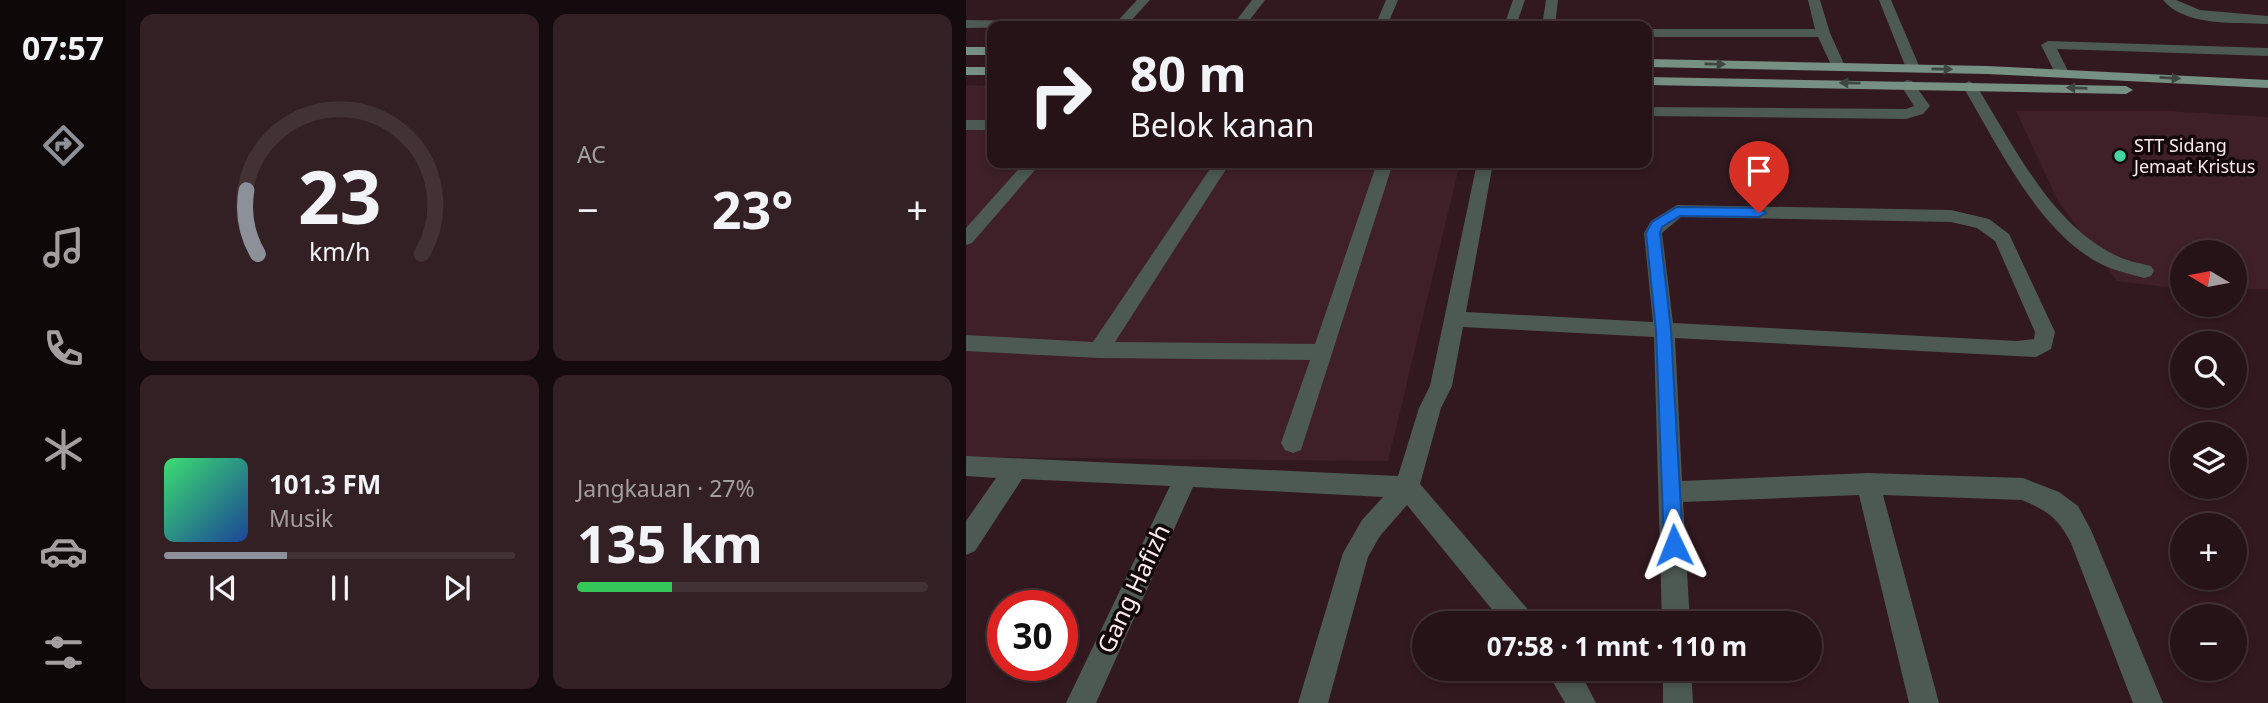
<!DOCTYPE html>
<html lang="id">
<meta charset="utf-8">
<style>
:root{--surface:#261317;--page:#322024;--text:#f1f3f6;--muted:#a49ea1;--line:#423236;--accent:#8c9099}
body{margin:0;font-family:"Noto Sans",sans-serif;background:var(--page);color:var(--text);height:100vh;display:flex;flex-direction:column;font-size:26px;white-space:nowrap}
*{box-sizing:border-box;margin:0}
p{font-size:23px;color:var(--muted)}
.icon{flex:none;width:38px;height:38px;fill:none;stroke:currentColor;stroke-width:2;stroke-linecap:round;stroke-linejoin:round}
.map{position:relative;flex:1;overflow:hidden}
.drawer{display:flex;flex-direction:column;gap:14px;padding:14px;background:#150a0d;width:840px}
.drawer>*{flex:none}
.banner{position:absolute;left:21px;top:21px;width:665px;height:147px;border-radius:14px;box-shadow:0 4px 10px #0003,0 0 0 2px var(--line);background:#261317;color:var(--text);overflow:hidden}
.needle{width:46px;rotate:280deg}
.fabs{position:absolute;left:1204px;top:240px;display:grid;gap:14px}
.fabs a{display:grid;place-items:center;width:77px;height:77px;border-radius:50%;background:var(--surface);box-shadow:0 4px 10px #0003,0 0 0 2px var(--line);font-size:35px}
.speed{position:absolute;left:21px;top:590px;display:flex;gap:14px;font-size:35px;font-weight:700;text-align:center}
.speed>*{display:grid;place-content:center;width:91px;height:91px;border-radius:50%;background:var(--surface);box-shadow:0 4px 10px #0003,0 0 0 2px var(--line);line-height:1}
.speed .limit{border:10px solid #d22;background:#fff;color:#111}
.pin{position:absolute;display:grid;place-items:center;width:60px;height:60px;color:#fff;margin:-72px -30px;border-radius:50% 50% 50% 0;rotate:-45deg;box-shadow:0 0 7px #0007}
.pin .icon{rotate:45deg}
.me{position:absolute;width:77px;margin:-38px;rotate:358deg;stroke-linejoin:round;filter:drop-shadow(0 0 5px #0008)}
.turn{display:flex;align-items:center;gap:24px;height:147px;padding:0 28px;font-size:32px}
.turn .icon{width:91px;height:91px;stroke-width:2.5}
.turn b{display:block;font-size:49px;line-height:60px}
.big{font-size:52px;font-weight:700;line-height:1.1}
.drawer .card{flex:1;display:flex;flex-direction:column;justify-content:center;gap:10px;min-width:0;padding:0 24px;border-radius:14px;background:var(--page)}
.drawer .dial{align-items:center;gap:0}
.dial svg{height:182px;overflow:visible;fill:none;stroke:var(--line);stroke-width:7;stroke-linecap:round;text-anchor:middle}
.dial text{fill:var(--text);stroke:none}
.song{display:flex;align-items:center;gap:21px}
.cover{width:84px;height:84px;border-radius:10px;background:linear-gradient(135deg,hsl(140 70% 55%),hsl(220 70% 35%))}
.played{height:7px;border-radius:4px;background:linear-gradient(90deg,var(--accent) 35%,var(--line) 35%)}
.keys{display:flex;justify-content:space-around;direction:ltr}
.heat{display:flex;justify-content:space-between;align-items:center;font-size:38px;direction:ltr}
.charge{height:10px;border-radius:5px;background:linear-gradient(90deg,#34c759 27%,var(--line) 0)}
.drawer .tiles{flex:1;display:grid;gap:14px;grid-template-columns:repeat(2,1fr)}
.trip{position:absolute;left:446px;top:611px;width:410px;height:70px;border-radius:35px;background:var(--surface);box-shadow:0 4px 10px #0003,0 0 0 2px var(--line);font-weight:700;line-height:70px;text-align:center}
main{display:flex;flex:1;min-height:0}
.tabs{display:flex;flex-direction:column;width:126px;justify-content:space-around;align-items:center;background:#0f0809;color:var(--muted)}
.tabs .icon{width:49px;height:49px}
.tabs .selected{color:var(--accent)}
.tabs b{font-size:32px;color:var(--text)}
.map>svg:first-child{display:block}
.built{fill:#402028}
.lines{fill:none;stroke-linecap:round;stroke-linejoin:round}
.minor{fill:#4d5953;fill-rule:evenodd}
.major{fill:#779084;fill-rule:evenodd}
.oneway{fill:#3f4541}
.route{fill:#1a73e8;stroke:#114b97;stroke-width:2}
.poi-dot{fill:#45d49f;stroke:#12080a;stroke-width:2.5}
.labels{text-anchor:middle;stroke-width:7;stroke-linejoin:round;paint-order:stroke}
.far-poi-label{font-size:18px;fill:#fceaed;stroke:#12080a;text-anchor:start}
.near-street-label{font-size:24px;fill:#fceaed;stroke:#12080a}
</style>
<main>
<nav class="tabs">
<b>07:57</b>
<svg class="icon selected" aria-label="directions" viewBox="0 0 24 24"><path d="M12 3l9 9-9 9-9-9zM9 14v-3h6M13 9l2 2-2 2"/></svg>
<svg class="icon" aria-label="music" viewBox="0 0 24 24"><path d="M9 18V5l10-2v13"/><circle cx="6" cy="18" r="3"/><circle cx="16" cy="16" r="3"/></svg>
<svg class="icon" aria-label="phone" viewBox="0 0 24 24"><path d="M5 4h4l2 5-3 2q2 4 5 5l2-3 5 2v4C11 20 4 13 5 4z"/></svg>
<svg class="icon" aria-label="climate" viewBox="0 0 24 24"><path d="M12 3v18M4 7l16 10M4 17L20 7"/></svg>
<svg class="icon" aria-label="car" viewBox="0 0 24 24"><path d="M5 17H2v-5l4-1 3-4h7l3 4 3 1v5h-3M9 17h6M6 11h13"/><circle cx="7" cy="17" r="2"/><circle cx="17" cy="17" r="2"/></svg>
<svg class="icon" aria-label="filters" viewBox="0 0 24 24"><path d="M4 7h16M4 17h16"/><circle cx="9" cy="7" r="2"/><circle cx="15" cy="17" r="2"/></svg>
</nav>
<section class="drawer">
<div class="tiles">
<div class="card dial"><svg viewBox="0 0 100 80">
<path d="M14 69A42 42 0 1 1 86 69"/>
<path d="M14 69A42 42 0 0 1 9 41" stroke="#8c9099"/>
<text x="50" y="56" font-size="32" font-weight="700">23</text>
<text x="50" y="72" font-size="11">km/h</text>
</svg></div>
<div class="card"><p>AC</p>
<div class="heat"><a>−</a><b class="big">23°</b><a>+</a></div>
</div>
<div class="card">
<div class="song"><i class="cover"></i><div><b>101.3 FM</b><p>Musik</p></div></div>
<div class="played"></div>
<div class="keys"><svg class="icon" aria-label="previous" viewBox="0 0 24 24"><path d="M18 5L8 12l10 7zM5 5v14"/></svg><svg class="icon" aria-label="pause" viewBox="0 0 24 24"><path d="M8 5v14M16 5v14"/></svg><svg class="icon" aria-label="next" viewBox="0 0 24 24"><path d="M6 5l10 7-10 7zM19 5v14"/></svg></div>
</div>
<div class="card"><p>Jangkauan · 27%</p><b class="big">135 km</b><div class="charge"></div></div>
</div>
</section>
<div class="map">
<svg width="1302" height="703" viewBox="0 0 1302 703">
<rect width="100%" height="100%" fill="#32191f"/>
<path class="built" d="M0 85 26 86V163H494L422 461 0 457Z
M1050 111H1200L1302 117V289H1269V252H1216V289L1151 281 1092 201Z"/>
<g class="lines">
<path class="minor" d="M171 0H184L160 26H147Z
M286 0H299L279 26H266Z
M420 0H432L421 26H409Z
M547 0H559L550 26H538Z
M580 0H592L589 26H576Z
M842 0H854L864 33 879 66 877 69H867L852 37H681V29H849Z
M913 0H925L954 68 952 71 947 72 940 68Z
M1197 0H1210L1234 10 1302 16V24C1270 22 1219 27 1197 0Z
M0 20 129 22 136 26 0 28Z
M1082 41 1302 48V56L1091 49 1103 73 1096 77 1089 73 1075 45Z
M941 80 946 81 964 106 957 114 940 119 681 116V107L940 109 948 106 934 84Z
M1003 81 1010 85C1047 144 1083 222 1149 255 1160 261 1173 263 1185 266L1188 271 1185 276 1178 278C1164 274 1150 271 1137 265 1073 234 1031 144 996 85Z
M0 120H26V130H0Z
M58 163H75L6 243 0 245V228Z
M248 163H264L149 342 349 344 411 163H427L335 450 327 453 319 450 315 443 344 360 133 358 0 351V335L127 342Z
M511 163H527L500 312 687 322 678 233 685 221 711 205 985 210 1023 219 1043 234 1089 332 1085 349 1070 357 709 338 716 481 902 473 1057 478 1093 492 1112 506 1125 530 1197 703H1167L1105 543C1092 518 1082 511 1056 500L917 495 973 703H943L893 495 717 502 724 623H696L688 337 497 327 486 386 475 408 454 484 565 613 569 623H537L441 505 414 536 402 557 362 703H332L377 553 396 520 417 497 227 487 130 703H100L204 486 56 479 9 551 0 555V521L30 478 0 476V456L432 476 453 408 464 386ZM715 217 985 222 1011 228 1029 241 1069 332 1068 339 1051 341 707 323 696 233Z
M579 668H612L630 703H599Z
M697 668H725L727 703H697Z"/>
<path class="major" d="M0 47H26V55H0Z
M681 59 1021 66 1302 80V88L1021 74 681 67Z
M0 67H26V75H0Z
M681 77 1160 86 1167 90 1160 94 681 85Z"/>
</g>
<defs><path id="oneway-solid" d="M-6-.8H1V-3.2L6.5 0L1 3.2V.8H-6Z" transform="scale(1.75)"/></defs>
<g class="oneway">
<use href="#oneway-solid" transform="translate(749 64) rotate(1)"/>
<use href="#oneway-solid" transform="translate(976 69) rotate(1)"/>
<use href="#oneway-solid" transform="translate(1204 78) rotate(3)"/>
<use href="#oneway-solid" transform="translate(884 83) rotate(-179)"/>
<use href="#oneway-solid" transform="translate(1111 88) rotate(-178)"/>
</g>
<path class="route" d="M711 207 793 208 800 213 793 217 714 216 696 227 694 233 705 330 717 545 715 551 708 554 701 551 698 545 690 330 680 233 686 222Z"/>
<circle class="poi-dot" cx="1154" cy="156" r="7"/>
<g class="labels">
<g class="far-poi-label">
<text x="1168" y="152">STT Sidang<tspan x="1168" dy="21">Jemaat Kristus</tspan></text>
</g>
<g class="near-street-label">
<text transform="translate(168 589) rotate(-65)" y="8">Gang Hafizh</text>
</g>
</g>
</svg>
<div class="fabs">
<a><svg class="needle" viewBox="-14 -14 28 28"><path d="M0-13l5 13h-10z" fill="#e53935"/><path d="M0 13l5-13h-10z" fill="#a49ea1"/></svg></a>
<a><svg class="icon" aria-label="search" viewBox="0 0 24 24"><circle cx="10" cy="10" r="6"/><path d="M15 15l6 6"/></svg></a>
<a><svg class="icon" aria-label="layers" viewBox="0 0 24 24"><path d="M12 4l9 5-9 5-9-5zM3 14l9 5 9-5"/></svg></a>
<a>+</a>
<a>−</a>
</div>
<div class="speed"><div class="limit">30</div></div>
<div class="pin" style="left:793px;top:213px;background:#d93025"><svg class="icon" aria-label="arrive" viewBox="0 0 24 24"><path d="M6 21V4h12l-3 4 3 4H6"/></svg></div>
<svg class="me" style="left:708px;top:545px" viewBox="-20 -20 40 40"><path d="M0-17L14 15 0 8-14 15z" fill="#1a73e8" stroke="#fff" stroke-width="4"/></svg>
<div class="trip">07:58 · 1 mnt · 110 m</div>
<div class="banner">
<div class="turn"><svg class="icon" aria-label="right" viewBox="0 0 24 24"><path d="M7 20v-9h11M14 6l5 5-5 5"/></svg><div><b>80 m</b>Belok kanan</div></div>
</div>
</div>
</main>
